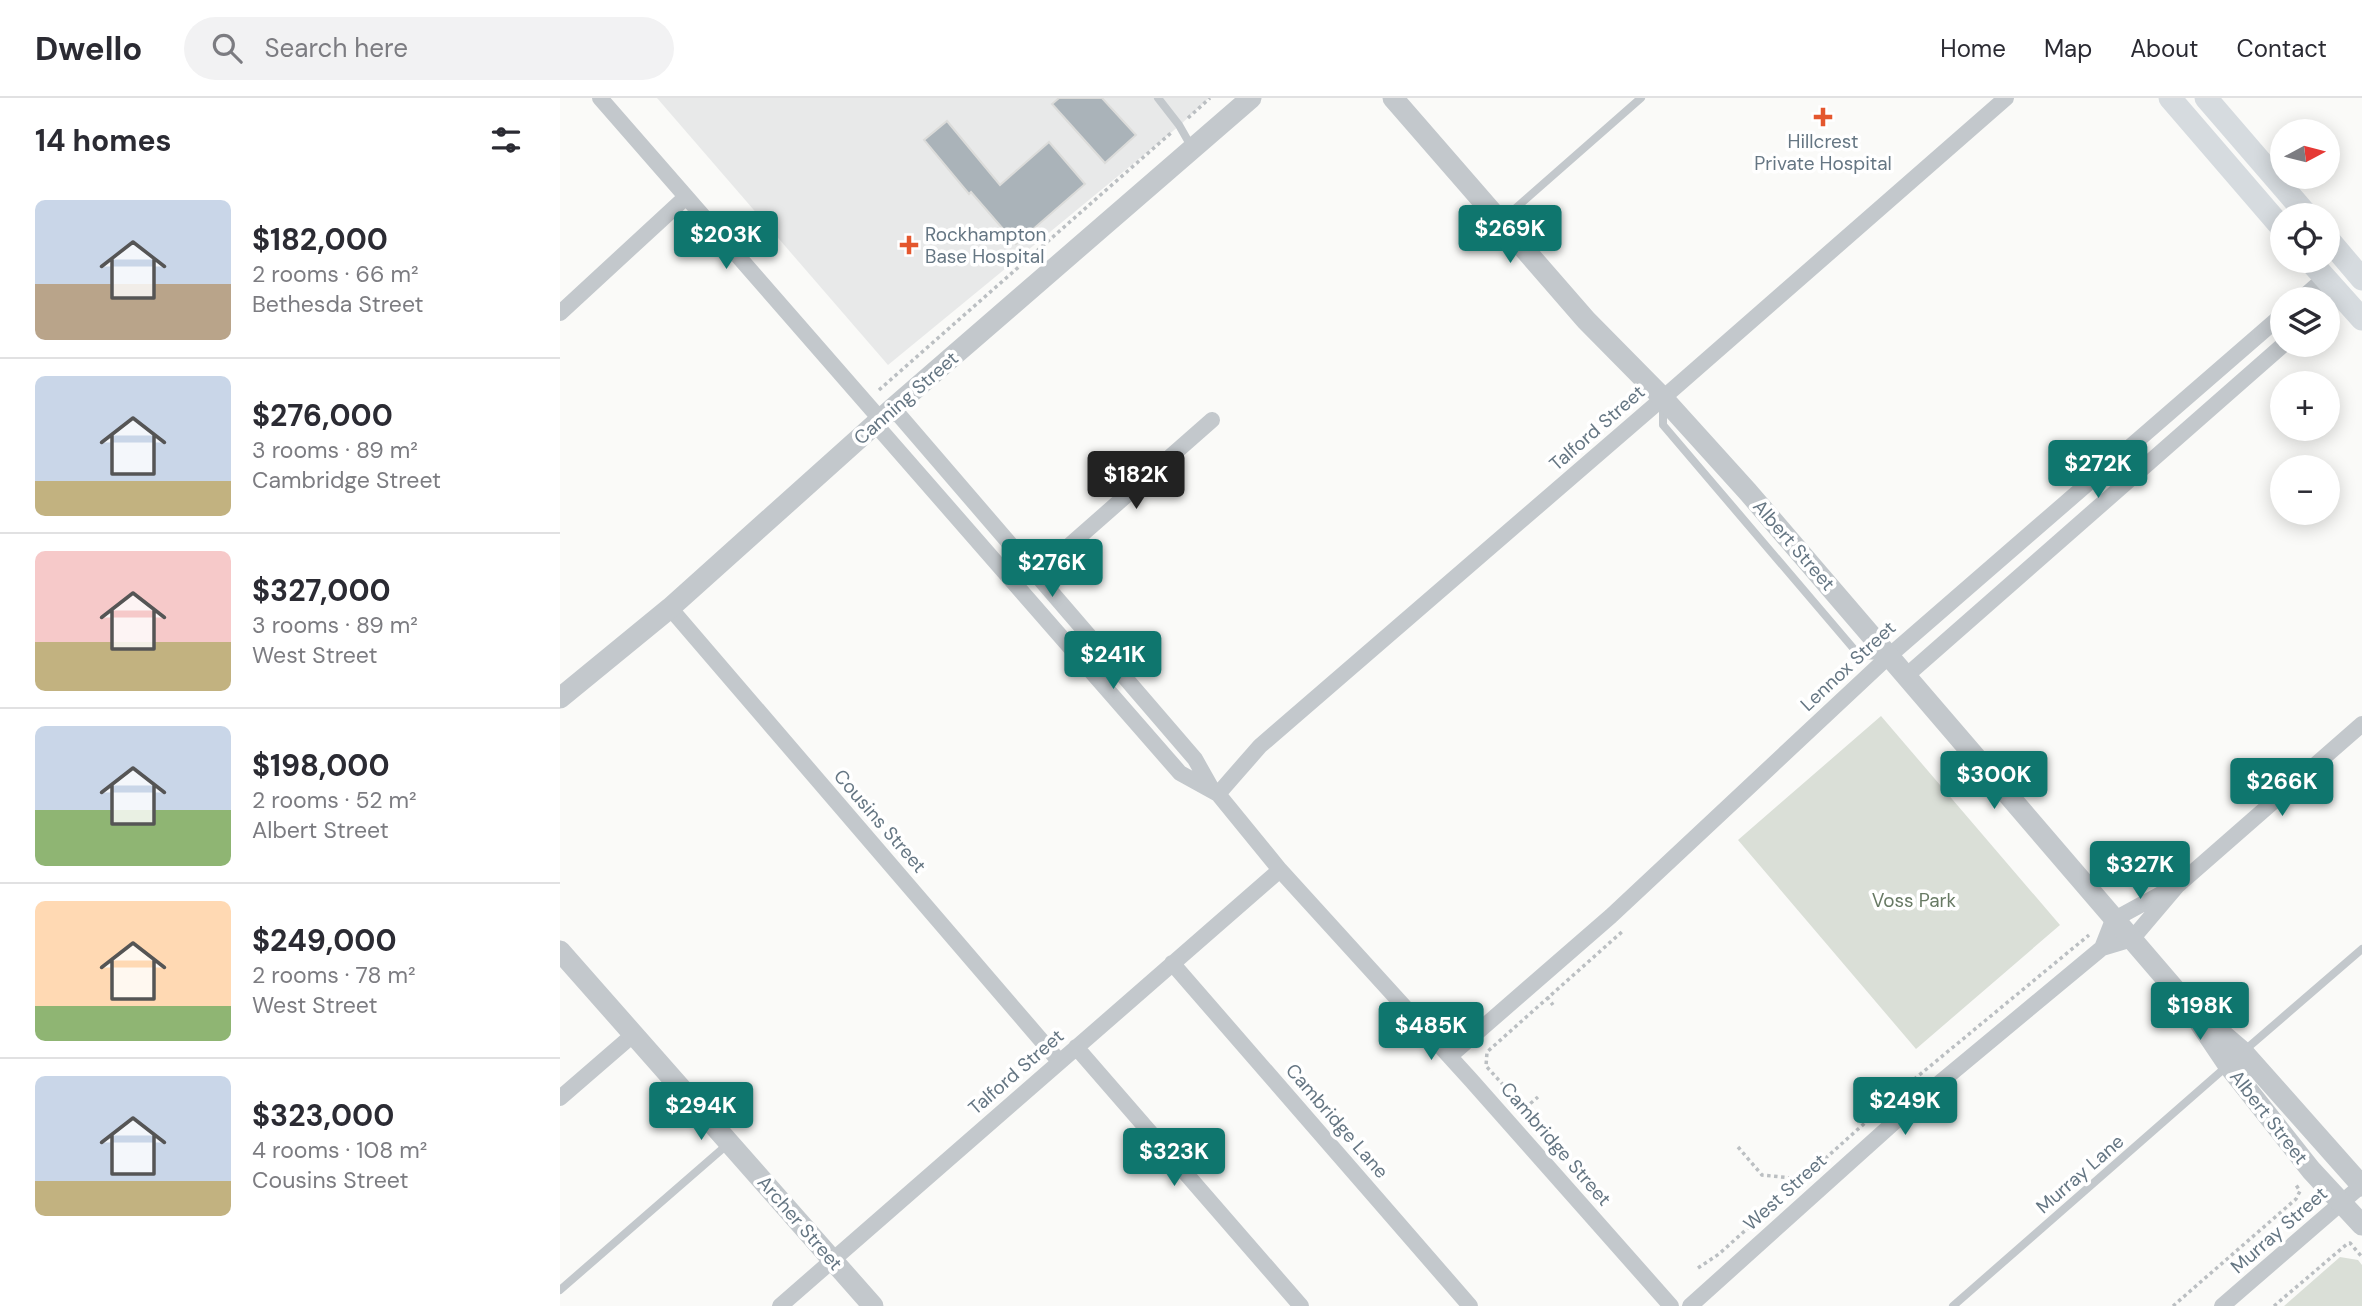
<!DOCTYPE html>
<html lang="en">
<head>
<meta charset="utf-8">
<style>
	:root { --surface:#fff; --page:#f2f2f3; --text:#2b2b33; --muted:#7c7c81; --line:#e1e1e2; --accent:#0f766e }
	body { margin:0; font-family:"DM Sans",sans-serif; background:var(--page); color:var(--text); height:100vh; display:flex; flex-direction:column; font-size:26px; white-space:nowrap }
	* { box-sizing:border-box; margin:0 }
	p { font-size:23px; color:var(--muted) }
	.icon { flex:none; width:38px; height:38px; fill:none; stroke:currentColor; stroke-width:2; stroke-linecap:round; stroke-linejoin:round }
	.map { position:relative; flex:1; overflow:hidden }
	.details { display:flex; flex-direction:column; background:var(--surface); width:560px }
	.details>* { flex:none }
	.needle { width:46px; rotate:83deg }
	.controls { position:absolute; left:1710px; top:21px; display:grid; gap:14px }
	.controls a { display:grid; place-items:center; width:70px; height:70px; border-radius:50%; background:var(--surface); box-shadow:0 4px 18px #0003; font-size:35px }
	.price { position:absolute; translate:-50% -60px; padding:0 16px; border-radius:7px; background:var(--accent); color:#fff; font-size:23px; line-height:46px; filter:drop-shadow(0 2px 4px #0008) }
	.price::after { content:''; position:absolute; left:50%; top:42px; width:21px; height:16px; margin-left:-10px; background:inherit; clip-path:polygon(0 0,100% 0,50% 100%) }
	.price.active { background:#222; color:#fff }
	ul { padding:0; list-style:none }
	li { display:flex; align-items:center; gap:21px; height:175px; padding:0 35px }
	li+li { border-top:2px solid var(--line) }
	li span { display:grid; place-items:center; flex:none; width:196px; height:140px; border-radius:10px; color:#555 }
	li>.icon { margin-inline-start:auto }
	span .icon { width:84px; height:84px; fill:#fffc; stroke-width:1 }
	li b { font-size:30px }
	h2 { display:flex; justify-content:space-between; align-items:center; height:84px; padding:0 35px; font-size:30px }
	header { display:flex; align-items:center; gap:42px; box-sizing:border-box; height:98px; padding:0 35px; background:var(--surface); border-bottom:2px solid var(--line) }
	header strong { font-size:33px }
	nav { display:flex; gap:38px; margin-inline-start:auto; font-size:24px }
	.search { width:490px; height:63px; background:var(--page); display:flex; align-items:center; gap:18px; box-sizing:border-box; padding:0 24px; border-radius:38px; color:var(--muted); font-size:26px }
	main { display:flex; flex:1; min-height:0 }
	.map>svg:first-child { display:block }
</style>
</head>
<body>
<header>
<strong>Dwello</strong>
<div class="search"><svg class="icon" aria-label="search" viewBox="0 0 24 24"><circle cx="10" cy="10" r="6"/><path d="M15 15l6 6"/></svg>Search here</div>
<nav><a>Home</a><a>Map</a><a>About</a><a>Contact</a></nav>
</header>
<main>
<section class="details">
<h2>14 homes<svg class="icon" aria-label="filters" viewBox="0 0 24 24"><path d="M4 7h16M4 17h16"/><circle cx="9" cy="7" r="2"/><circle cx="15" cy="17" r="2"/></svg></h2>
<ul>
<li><span style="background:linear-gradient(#c9d6e8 60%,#b9a48a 0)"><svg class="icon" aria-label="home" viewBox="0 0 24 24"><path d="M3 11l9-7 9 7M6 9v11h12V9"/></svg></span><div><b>$182,000</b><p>2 rooms · 66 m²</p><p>Bethesda Street</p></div></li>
<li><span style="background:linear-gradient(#c9d6e8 75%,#c2b280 0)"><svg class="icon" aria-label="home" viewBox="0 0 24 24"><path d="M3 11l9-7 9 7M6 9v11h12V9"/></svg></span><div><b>$276,000</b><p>3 rooms · 89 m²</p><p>Cambridge Street</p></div></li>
<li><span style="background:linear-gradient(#f6c9c9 65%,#c2b280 0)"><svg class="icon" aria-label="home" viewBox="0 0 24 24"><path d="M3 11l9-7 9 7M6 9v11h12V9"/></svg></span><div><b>$327,000</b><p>3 rooms · 89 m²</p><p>West Street</p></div></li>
<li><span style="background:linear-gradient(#c9d6e8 60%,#8fb573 0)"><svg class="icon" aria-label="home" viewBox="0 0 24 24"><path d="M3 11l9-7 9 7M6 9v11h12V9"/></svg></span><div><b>$198,000</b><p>2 rooms · 52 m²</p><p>Albert Street</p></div></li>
<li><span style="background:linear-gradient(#ffd9b3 75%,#8fb573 0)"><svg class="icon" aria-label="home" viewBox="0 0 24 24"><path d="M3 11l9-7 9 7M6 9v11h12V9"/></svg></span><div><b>$249,000</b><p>2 rooms · 78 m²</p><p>West Street</p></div></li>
<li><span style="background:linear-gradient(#c9d6e8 75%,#c2b280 0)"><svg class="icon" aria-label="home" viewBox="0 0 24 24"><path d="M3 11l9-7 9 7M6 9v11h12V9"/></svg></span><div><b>$323,000</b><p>4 rooms · 108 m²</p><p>Cousins Street</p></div></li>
</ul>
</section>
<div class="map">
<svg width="1802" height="1208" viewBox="0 0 1802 1208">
	<rect width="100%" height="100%" fill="#fafaf8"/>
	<path fill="#e8e9e9" d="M97 0H649L619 28 328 267Z"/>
	<path fill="#dadfd7" d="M1321 618 1500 827 1356 951 1178 742Z
		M1780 1159 1798 1162 1802 1167V1208H1724Z"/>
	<path fill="#aab3b9" stroke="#dcdcda" stroke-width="2" d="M499 0H542L576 37 545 65 492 6Z
		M387 23 440 87 489 44 525 86 456 146 411 94 409 96 364 42Z"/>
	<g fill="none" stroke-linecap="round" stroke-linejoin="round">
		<path stroke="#bbbfc2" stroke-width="3.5" stroke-dasharray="3.5 3.5" stroke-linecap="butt" d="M628 20 650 0
			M319 292 612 34
			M987 899 993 907
			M965 1010 978 999
			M1178 1049 1202 1077 1241 1081
			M1019 1070 926 968 927 954 1064 832
			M1138 1170 1159 1156 1346 988 1529 837
			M1613 1208 1736 1101 1740 1093 1736 1087
			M1714 1208 1787 1146 1790 1145 1802 1159"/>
		<path stroke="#c3c8cc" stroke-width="8" d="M598 0 619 27 631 48
			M941 123 1081 0
			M1103 305V327L1299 557 1323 558
			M1685 952 1802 851
			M0 1192 168 1046
			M1393 1208 1666 969"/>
		<path stroke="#c3c8cc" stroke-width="16" d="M40 0 321 322
			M1741 201 1765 180
			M0 215 126 99
			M333 310 635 661 653 693
			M316 327 620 675 658 696 720 772 911 982 1111 1208
			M477 476 652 322
			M110 510 499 963
			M1346 578 1723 247
			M658 696 700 648 1103 300 1446 0
			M1542 850 1553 822 1608 792
			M612 865 910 1208
			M516 949 741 1208
			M890 958 1051 818 1329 558 1722 217
			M0 1000 74 936
			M220 1208 720 772
			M1130 1208 1359 1002 1542 850 1572 841 1617 788 1802 626
			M1662 1208 1802 1087"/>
		<path stroke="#c3c8cc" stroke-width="21" d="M833 0 1026 222 1103 300 1188 394 1346 578 1625 903 1668 967 1751 1072 1802 1127
			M0 600 110 510 333 310 691 0
			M0 853 313 1208
			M1648 924 1683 954 1802 1088"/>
		<path stroke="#d6dbdf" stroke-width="23" d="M1610 0 1722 130
			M1646 0 1747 117
			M1768 141 1802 181
			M1750 163 1802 221"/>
	</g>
	<g fill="#e4572e" stroke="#fff" stroke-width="2.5">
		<path d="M1259.5 8.5h7v7h7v7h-7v7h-7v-7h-7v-7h7z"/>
		<path d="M345.5 136.5h7v7h7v7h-7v7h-7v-7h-7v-7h7z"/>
	</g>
	<g text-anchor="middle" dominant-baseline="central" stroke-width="7" stroke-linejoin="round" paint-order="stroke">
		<g font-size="19" fill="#657683" stroke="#fff">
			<text x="1263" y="43">Hillcrest<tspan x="1263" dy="22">Private Hospital</tspan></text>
			<text x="365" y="136" text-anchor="start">Rockhampton<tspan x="365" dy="22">Base Hospital</tspan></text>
		</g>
		<g font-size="19" fill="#657683" stroke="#fff">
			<text transform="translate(346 300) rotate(-41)">Canning Street</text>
			<text transform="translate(1037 330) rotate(-41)">Talford Street</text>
			<text transform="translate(1234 447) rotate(49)">Albert Street</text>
			<text transform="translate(1288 568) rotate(-43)">Lennox Street</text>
			<text transform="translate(320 723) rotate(49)">Cousins Street</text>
			<text transform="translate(456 974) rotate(-41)">Talford Street</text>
			<text transform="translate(1709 1019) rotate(52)">Albert Street</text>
			<text transform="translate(777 1023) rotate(49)">Cambridge Lane</text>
			<text transform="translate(996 1046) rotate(49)">Cambridge Street</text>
			<text transform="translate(1520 1076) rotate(-41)">Murray Lane</text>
			<text transform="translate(1225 1094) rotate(-42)">West Street</text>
			<text transform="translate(240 1125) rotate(49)">Archer Street</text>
			<text transform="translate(1719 1132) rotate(-41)">Murray Street</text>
		</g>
		<g font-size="19" fill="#687a64" stroke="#fff">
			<text x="1354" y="802">Voss Park</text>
		</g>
	</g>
</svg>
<div class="controls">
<a><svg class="needle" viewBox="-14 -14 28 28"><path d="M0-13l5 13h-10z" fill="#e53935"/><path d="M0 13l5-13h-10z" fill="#7c7c81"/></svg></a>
<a><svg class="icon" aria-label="locate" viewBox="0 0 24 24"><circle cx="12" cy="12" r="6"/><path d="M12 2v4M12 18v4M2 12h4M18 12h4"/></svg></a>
<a><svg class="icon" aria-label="layers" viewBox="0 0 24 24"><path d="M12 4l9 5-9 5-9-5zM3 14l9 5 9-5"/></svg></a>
<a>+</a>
<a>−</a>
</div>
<b class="price" style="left:950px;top:167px">$269K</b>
<b class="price" style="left:166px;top:173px">$203K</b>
<b class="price" style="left:1538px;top:402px">$272K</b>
<b class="price active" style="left:576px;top:413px">$182K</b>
<b class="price" style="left:492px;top:501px">$276K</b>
<b class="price" style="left:553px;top:593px">$241K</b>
<b class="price" style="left:1434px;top:713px">$300K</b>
<b class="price" style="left:1722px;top:720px">$266K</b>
<b class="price" style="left:1580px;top:803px">$327K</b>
<b class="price" style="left:1640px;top:944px">$198K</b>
<b class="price" style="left:871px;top:964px">$485K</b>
<b class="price" style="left:1345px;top:1039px">$249K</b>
<b class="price" style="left:141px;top:1044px">$294K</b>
<b class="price" style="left:614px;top:1090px">$323K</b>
</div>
</main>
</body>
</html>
